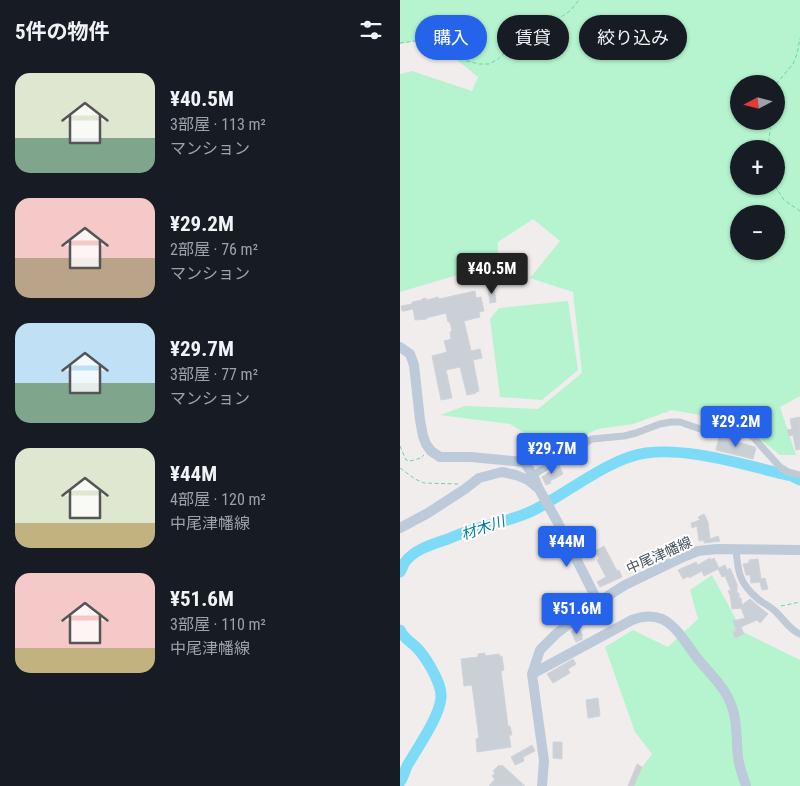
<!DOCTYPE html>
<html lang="ja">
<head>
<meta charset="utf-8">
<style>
	:root { --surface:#171b24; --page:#242831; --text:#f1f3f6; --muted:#9ea1a6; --accent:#2563eb }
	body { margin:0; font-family:"Roboto Condensed","Noto Sans JP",sans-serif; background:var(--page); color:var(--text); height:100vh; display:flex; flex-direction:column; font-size:19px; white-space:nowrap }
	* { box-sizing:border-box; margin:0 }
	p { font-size:16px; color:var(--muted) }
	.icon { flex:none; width:28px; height:28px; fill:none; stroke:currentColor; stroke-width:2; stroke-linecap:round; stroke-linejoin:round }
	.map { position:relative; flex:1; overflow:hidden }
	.side { display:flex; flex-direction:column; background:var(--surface); width:400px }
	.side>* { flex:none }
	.top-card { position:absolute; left:15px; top:15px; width:310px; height:45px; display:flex; gap:10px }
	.needle { width:32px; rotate:263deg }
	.buttons { position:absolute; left:330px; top:75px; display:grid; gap:10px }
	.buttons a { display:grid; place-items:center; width:55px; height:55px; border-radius:50%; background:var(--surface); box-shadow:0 1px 4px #0004; font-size:25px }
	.price { position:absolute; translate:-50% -42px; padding:0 11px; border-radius:5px; background:var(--accent); color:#fff; font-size:16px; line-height:32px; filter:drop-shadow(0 1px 2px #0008) }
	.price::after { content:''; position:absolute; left:50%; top:30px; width:15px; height:11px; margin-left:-8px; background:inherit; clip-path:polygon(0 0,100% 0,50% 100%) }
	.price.active { background:#222; color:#fff }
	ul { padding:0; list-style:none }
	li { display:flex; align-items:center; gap:15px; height:125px; padding:0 15px }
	li span { display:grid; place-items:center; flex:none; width:140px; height:100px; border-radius:15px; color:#555 }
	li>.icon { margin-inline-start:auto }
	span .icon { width:60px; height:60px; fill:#fffc; stroke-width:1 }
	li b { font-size:21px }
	h2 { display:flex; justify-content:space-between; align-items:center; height:60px; padding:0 15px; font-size:21px }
	.tag { padding:0 18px; border-radius:22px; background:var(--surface); box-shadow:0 1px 4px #0004; font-size:18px; line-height:45px }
	.tag.active { background:var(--accent); color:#fff }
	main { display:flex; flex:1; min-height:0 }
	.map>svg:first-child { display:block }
</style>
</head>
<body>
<main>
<section class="side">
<h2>5件の物件<svg class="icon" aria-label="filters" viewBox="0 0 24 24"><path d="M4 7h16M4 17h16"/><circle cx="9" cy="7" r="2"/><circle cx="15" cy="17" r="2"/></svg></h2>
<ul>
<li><span style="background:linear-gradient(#dfe7d0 65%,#7fa58c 0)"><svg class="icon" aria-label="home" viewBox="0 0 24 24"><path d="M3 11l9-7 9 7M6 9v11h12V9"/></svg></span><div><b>¥40.5M</b><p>3部屋 · 113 m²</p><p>マンション</p></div></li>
<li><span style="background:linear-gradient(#f6c9c9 60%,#b9a48a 0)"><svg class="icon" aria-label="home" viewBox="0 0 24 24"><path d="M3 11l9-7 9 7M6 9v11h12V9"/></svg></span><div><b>¥29.2M</b><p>2部屋 · 76 m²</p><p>マンション</p></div></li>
<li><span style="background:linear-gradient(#bfe0f5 60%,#7fa58c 0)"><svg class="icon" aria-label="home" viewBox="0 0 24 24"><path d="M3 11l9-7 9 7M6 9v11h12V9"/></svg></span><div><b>¥29.7M</b><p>3部屋 · 77 m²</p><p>マンション</p></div></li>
<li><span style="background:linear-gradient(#dfe7d0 75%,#c2b280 0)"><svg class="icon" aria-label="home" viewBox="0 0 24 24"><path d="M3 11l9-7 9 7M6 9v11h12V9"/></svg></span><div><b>¥44M</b><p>4部屋 · 120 m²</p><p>中尾津幡線</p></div></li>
<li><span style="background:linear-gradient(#f6c9c9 75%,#c2b280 0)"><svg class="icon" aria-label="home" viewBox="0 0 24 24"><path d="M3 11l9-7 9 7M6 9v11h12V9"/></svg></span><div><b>¥51.6M</b><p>3部屋 · 110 m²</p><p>中尾津幡線</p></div></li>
</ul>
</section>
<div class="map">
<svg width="400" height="786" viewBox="0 0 400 786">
	<rect width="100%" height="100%" fill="#f1eded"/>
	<path fill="#b5f4cf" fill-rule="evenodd" d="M0 0H400V396L380 407 396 455H380L339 422 272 410 233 424 198 429 153 450 110 424 40 415 65 406 138 409 182 373 173 292 130 278 160 241 133 219 98 242V263L0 292V74L12 71 72 91 78 77 36 43 26 39 0 44ZM339 84H376V121H339ZM339 149H376V186H339ZM339 214H376V251H339Z
		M168 301 178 370 142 400 100 397 90 319 99 308Z
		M312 575 343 632 400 660V786H228L252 754 235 732 205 647 233 630 268 647 298 619 290 590Z"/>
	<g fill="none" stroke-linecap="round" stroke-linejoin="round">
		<path stroke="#7ddbf7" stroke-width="11" d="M0 572C2 569 3 565 5 562 15 549 33 544 48 539 55 536 62 533 69 531 91 524 114 520 134 510 168 493 209 458 246 453 291 447 347 466 392 476L400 480
			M0 630C3 638 10 641 16 647 21 652 26 659 30 666 35 675 42 687 41 698 39 717 20 744 10 761 5 767 5 775 0 782"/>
	</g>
	<path fill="#cbcfd6" stroke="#d0d3da" d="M94 287 96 302 90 303 88 288Z
		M75 291 76 298 81 297 84 311 79 312 80 317 64 321 71 351 80 349 82 358 73 360 79 391 76 392V393L67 395 60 367 46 370 52 398 41 400 32 356 47 352 44 341 51 339 50 332 52 331 50 322H48L46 313 26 318 27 319 15 320 13 309 4 311H2L1 306 12 304V302L22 300V299L26 298 27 300 38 297 39 299Z
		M400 417V449L396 450 393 435 389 436 387 430 392 429 390 419Z
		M325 436 336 439 335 441 355 447 356 448 353 459 316 450 319 437 325 439Z
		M159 465 163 474 150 481 151 483 146 485 142 477Z
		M304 514 308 522 310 539 318 536 320 541 304 543V541L305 540 299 541 297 526 292 528 291 523 300 520 298 517Z
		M204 546 217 571 219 570 222 577 200 587 197 582 206 577 197 560 199 558 195 551Z
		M310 558 311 560 314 558 319 568 325 565 327 570 330 568 337 584V593H339V598H341L342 605 350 599 368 614 360 623 357 620 341 627 344 634 335 638 333 632 336 631 335 629H336L333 621 345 618 341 608 332 609 330 595 328 591 331 590 325 576 322 577 318 569 304 576 302 571 289 578V576L283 579 278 570 296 562 298 565Z
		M358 559 361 579 365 578 368 589 362 590 360 582 351 583 350 575H346L343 564 349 563V560Z
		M178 627 183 636 181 637 183 639 176 642 171 631Z
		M85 653V656L99 654 100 657 102 656 104 670 101 671 108 726H110L112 735H109L111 747 77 752 76 739 79 738 72 685 64 686 61 659 78 657V654Z
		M173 659 176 664 168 669 170 673 153 683 147 674Z
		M198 698 200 716 188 718 186 700Z
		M153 742H162V759L153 758Z
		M132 745 135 751 123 757 124 761 115 765 111 757Z
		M237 764 242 767 234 786H228Z
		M99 765 101 766 102 765 125 786H89L95 779 92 776 95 773 93 771Z"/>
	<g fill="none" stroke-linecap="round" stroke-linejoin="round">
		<path stroke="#69d6a3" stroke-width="1" stroke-dasharray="4 2.5" stroke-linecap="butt" d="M0 43 23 40 29 41 42 49 67 61 79 64H89L97 60 122 37 141 26 161 17 170 11 179 0
			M376 84 393 64 397 54 400 38
			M368 149 371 121
			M375 186 384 200 400 211
			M0 446 6 460 10 461 21 458 24 455
			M0 468 15 479 24 483 58 484
			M381 606 400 602"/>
		<path stroke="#bfcad5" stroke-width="7" d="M133 475 192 439 224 436 236 433 260 424 271 422H280L303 430 337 428 345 431 353 437 380 467 388 472 400 475
			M336 550C338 572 339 583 358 599 364 604 372 607 377 613 385 621 390 630 400 634"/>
		<path stroke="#bdcad9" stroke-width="10" d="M0 347 10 354 14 365 20 420 23 436 26 444 31 451 40 457H71L124 462 133 475 138 487
			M0 528 28 513 65 489 79 478 102 472 116 475 128 480 139 489 158 523 198 602
			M132 674 232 620C242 616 252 615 262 619 277 626 287 645 297 658 310 674 326 688 332 707 338 723 336 741 338 757 339 767 343 776 346 786
			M142 786 144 761 132 674 140 650 157 633 198 602 225 585 283 557 298 551 317 549 400 550"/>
	</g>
	<g text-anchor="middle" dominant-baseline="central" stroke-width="4" stroke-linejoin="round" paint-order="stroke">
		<g font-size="14" fill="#43505d" stroke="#fff">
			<text transform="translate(259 555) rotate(-24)">中尾津幡線</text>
		</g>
		<g font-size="15" font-style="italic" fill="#027ea3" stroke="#fff">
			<text transform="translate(83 528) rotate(-19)">材木川</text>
		</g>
	</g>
</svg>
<div class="buttons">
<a><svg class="needle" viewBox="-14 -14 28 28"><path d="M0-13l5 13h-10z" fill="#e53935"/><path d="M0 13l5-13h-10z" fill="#9ea1a6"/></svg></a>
<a>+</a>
<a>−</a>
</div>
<b class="price active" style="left:92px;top:295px">¥40.5M</b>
<b class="price" style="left:336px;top:448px">¥29.2M</b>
<b class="price" style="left:152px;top:475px">¥29.7M</b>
<b class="price" style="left:167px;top:568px">¥44M</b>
<b class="price" style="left:177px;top:635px">¥51.6M</b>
<div class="top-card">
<a class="tag active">購入</a>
<a class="tag">賃貸</a>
<a class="tag">絞り込み</a>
</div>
</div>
</main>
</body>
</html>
